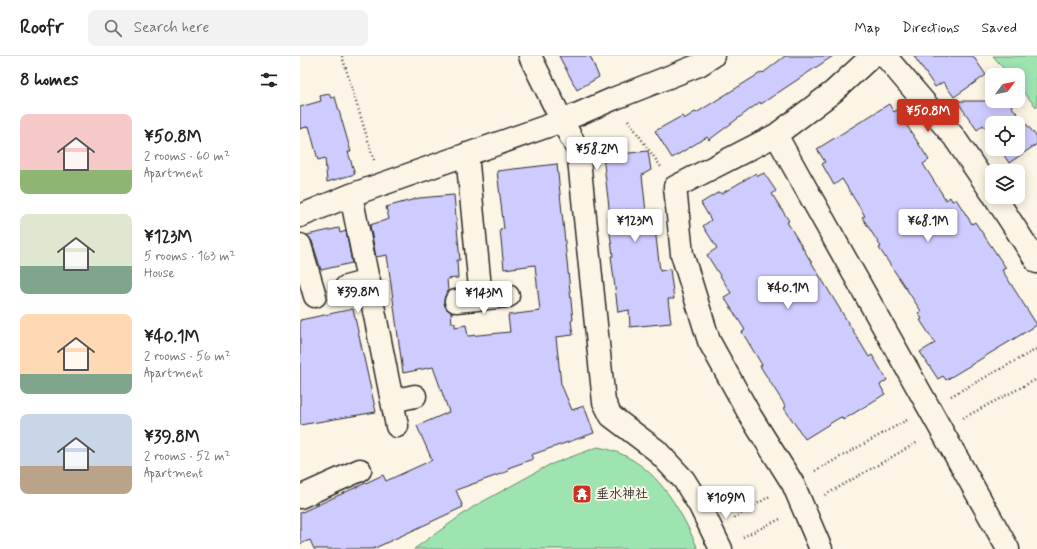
<!DOCTYPE html>
<html lang="en">
<head>
<meta charset="utf-8">
<style>
	:root { --surface:#fff; --page:#f2f2f2; --text:#222; --muted:#767676; --line:#e0e0e0; --accent:#c8321e }
	body { margin:0; font-family:Mynerve,"Klee One",sans-serif; background:var(--page); color:var(--text); height:100vh; display:flex; flex-direction:column; font-size:15px; white-space:nowrap }
	* { box-sizing:border-box; margin:0 }
	p { font-size:13px; color:var(--muted) }
	.icon { flex:none; width:22px; height:22px; fill:none; stroke:currentColor; stroke-width:2; stroke-linecap:round; stroke-linejoin:round }
	.map { position:relative; flex:1; overflow:hidden }
	.sheet { display:flex; flex-direction:column; background:var(--surface); width:300px }
	.sheet>* { flex:none }
	.needle { width:26px; rotate:58deg }
	.controls { position:absolute; left:685px; top:12px; display:grid; gap:8px }
	.controls a { display:grid; place-items:center; width:40px; height:40px; border-radius:8px; background:var(--surface); box-shadow:0 2px 10px #0003; font-size:20px }
	.price { position:absolute; translate:-50% -34px; padding:0 9px; border-radius:4px; background:#fff; color:#222; font-size:13px; line-height:26px; filter:drop-shadow(0 1px 2px #0008) }
	.price::after { content:''; position:absolute; left:50%; top:24px; width:12px; height:9px; margin-left:-6px; background:inherit; clip-path:polygon(0 0,100% 0,50% 100%) }
	.price.active { background:var(--accent); color:#fff }
	ul { padding:0; list-style:none }
	li { display:flex; align-items:center; gap:12px; height:100px; padding:0 20px }
	li span { display:grid; place-items:center; flex:none; width:112px; height:80px; border-radius:8px; color:#555 }
	li>.icon { margin-inline-start:auto }
	span .icon { width:48px; height:48px; fill:#fffc; stroke-width:1 }
	li b { font-size:17px }
	h2 { display:flex; justify-content:space-between; align-items:center; height:48px; padding:0 20px; font-size:17px }
	header { display:flex; align-items:center; gap:24px; box-sizing:border-box; height:56px; padding:0 20px; background:var(--surface); border-bottom:1px solid var(--line) }
	header strong { font-size:19px }
	nav { display:flex; gap:22px; margin-inline-start:auto; font-size:14px }
	.search { width:280px; height:36px; background:var(--page); display:flex; align-items:center; gap:10px; box-sizing:border-box; padding:0 14px; border-radius:8px; color:var(--muted); font-size:15px }
	main { display:flex; flex:1; min-height:0 }
	.map>svg:first-child { display:block }
</style>
</head>
<body>
<header>
<strong>Roofr</strong>
<div class="search"><svg class="icon" aria-label="search" viewBox="0 0 24 24"><circle cx="10" cy="10" r="6"/><path d="M15 15l6 6"/></svg>Search here</div>
<nav><a>Map</a><a>Directions</a><a>Saved</a></nav>
</header>
<main>
<section class="sheet">
<h2>8 homes<svg class="icon" aria-label="filters" viewBox="0 0 24 24"><path d="M4 7h16M4 17h16"/><circle cx="9" cy="7" r="2"/><circle cx="15" cy="17" r="2"/></svg></h2>
<ul>
<li><span style="background:linear-gradient(#f6c9c9 70%,#8fb573 0)"><svg class="icon" aria-label="home" viewBox="0 0 24 24"><path d="M3 11l9-7 9 7M6 9v11h12V9"/></svg></span><div><b>¥50.8M</b><p>2 rooms · 60 m²</p><p>Apartment</p></div></li>
<li><span style="background:linear-gradient(#dfe7d0 65%,#7fa58c 0)"><svg class="icon" aria-label="home" viewBox="0 0 24 24"><path d="M3 11l9-7 9 7M6 9v11h12V9"/></svg></span><div><b>¥123M</b><p>5 rooms · 163 m²</p><p>House</p></div></li>
<li><span style="background:linear-gradient(#ffd9b3 75%,#7fa58c 0)"><svg class="icon" aria-label="home" viewBox="0 0 24 24"><path d="M3 11l9-7 9 7M6 9v11h12V9"/></svg></span><div><b>¥40.1M</b><p>2 rooms · 56 m²</p><p>Apartment</p></div></li>
<li><span style="background:linear-gradient(#c9d6e8 65%,#b9a48a 0)"><svg class="icon" aria-label="home" viewBox="0 0 24 24"><path d="M3 11l9-7 9 7M6 9v11h12V9"/></svg></span><div><b>¥39.8M</b><p>2 rooms · 52 m²</p><p>Apartment</p></div></li>
</ul>
</section>
<div class="map">
<svg width="737" height="493" viewBox="0 0 737 493">
	<rect width="100%" height="100%" fill="#fcf5e5"/>
	<filter id="ink" filterUnits="userSpaceOnUse"><feTurbulence type="fractalNoise" baseFrequency=".025" numOctaves="2"/><feDisplacementMap in="SourceGraphic" scale="8" xChannelSelector="R" yChannelSelector="G"/><feConvolveMatrix kernelMatrix="1 2 1 2 8 2 1 2 1" color-interpolation-filters="sRGB"/></filter>
	<g filter="url(#ink)">
		<path fill="#9de4b1" stroke="#64886e" d="M693 0H737V52L718 30V19H709Z
			M298 391C351 400 378 447 398 493H114L173 451 249 409Z"/>
		<path fill="#cecbfe" stroke="#2b2b2b" d="M259 0H290L299 21 277 34Z
			M485 0H533L461 48 460 46 409 84 407 81 372 102 355 75 382 60 384 63 395 56 396 57 462 16 463 17Z
			M614 0H673L686 19 654 41 643 26 635 31Z
			M29 38 31 42 35 41 51 96H48L55 118 27 126 25 102 18 104 9 70 0 73V51L21 45 20 40Z
			M657 45H718L711 50 737 81V88L709 107 700 93H718V67H692V82L683 69 677 74Z
			M589 48 594 56 597 54 629 104 623 108 646 144 650 141 652 145 656 143 672 168 675 166 706 212 702 214 737 269 646 324 643 320 638 323 620 296 635 287 620 264 622 263 618 257 621 255 579 192 581 191 562 161 565 160 542 123 534 129 522 108 525 106 517 93Z
			M348 95 351 114 342 119 346 156 353 155 360 215 370 213 374 243H368L371 267 330 271 329 254 318 256 311 200H313L308 161 310 160 303 100Z
			M257 108 273 264 271 265 273 279 256 281 261 328 272 354 284 350 294 377 231 399 233 403 208 412 209 415 156 434 163 451 73 493H14L10 484 0 488V457L83 419 86 425 132 404 117 370 149 356 133 311 103 317 87 199 76 201 70 169 89 163 86 151 119 142 154 139 160 204H157L158 222 147 223 148 235 145 240 144 246 146 252 151 256 152 267H155V271L166 269 168 280 210 276 208 259 240 255 235 209 204 213 200 174 204 173 197 115Z
			M456 117 458 120 464 117 476 135 472 138 489 165 487 166 569 301 572 299 587 324 580 329 585 338 543 364 542 361 539 362 505 383 484 352 486 351 460 310 462 309 442 276 445 274 424 241 431 237 407 199 417 192 403 170 411 164 401 147 419 136 421 138Z
			M39 172 40 177 46 175 52 207 21 214 12 185 7 179Z
			M53 253 76 356 0 369V264Z"/>
		<g fill="none" stroke-linecap="round" stroke-linejoin="round">
			<g stroke="#2b2b2b" stroke-width="25">
				<path id="minor" d="M230 0 262 65 313 43 399 9 413 0
					M585 0 654 81 692 137
					M476 79 708 493
					M167 98 181 242
					M51 139 97 370
					M695 141 737 206
					M0 160 51 139 262 65 278 94 304 346 311 360 356 394 384 424 400 450 421 493
					M0 189 15 240
					M46 231 69 225
					M156 245 208 240
					M92 345 115 340
					M0 441 60 414
					M521 493 493 428 451 361 409 285 382 198 375 131 476 79 533 36 572 0"/>
			</g>
			<path stroke="#2b2b2b" stroke-width="2.5" stroke-dasharray="1 3" stroke-linecap="butt" d="M42 0 74 104
				M328 64 361 111
				M651 340 737 293
				M663 362 737 323
				M515 415 607 364
				M525 439 618 386
				M434 462 470 440
				M443 481 480 463"/>
			<use href="#minor" stroke="#fcf5e5" stroke-width="22"/>
		</g>
	</g>
	<defs>
		<g id="temple-square" transform="scale(1)"><rect x="-9" y="-9" width="18" height="18" rx="4" fill="#c8321e" stroke="#fcf5e5"/><path d="M0-6L5-2H3V0L6.5 2.5H4V6H1.5V3h-3V6H-4V2.5H-6.5L-3 0V-2H-5Z" fill="#fff"/></g>
	</defs>
	<g fill-rule="evenodd">
		<use href="#temple-square" x="282" y="438"/>
	</g>
	<g text-anchor="middle" dominant-baseline="central" stroke-width="4" stroke-linejoin="round" paint-order="stroke">
		<g font-size="13" font-weight="bold" fill="#2b2b2b" stroke="#fcf5e5" text-anchor="start">
			<text x="296" y="438">垂水神社</text>
		</g>
	</g>
</svg>
<div class="controls">
<a><svg class="needle" viewBox="-14 -14 28 28"><path d="M0-13l5 13h-10z" fill="#e53935"/><path d="M0 13l5-13h-10z" fill="#767676"/></svg></a>
<a><svg class="icon" aria-label="locate" viewBox="0 0 24 24"><circle cx="12" cy="12" r="6"/><path d="M12 2v4M12 18v4M2 12h4M18 12h4"/></svg></a>
<a><svg class="icon" aria-label="layers" viewBox="0 0 24 24"><path d="M12 4l9 5-9 5-9-5zM3 14l9 5 9-5"/></svg></a>
</div>
<b class="price active" style="left:628px;top:77px">¥50.8M</b>
<b class="price" style="left:297px;top:115px">¥58.2M</b>
<b class="price" style="left:335px;top:187px">¥123M</b>
<b class="price" style="left:628px;top:187px">¥68.1M</b>
<b class="price" style="left:488px;top:254px">¥40.1M</b>
<b class="price" style="left:58px;top:258px">¥39.8M</b>
<b class="price" style="left:184px;top:259px">¥143M</b>
<b class="price" style="left:426px;top:464px">¥109M</b>
</div>
</main>
</body>
</html>
